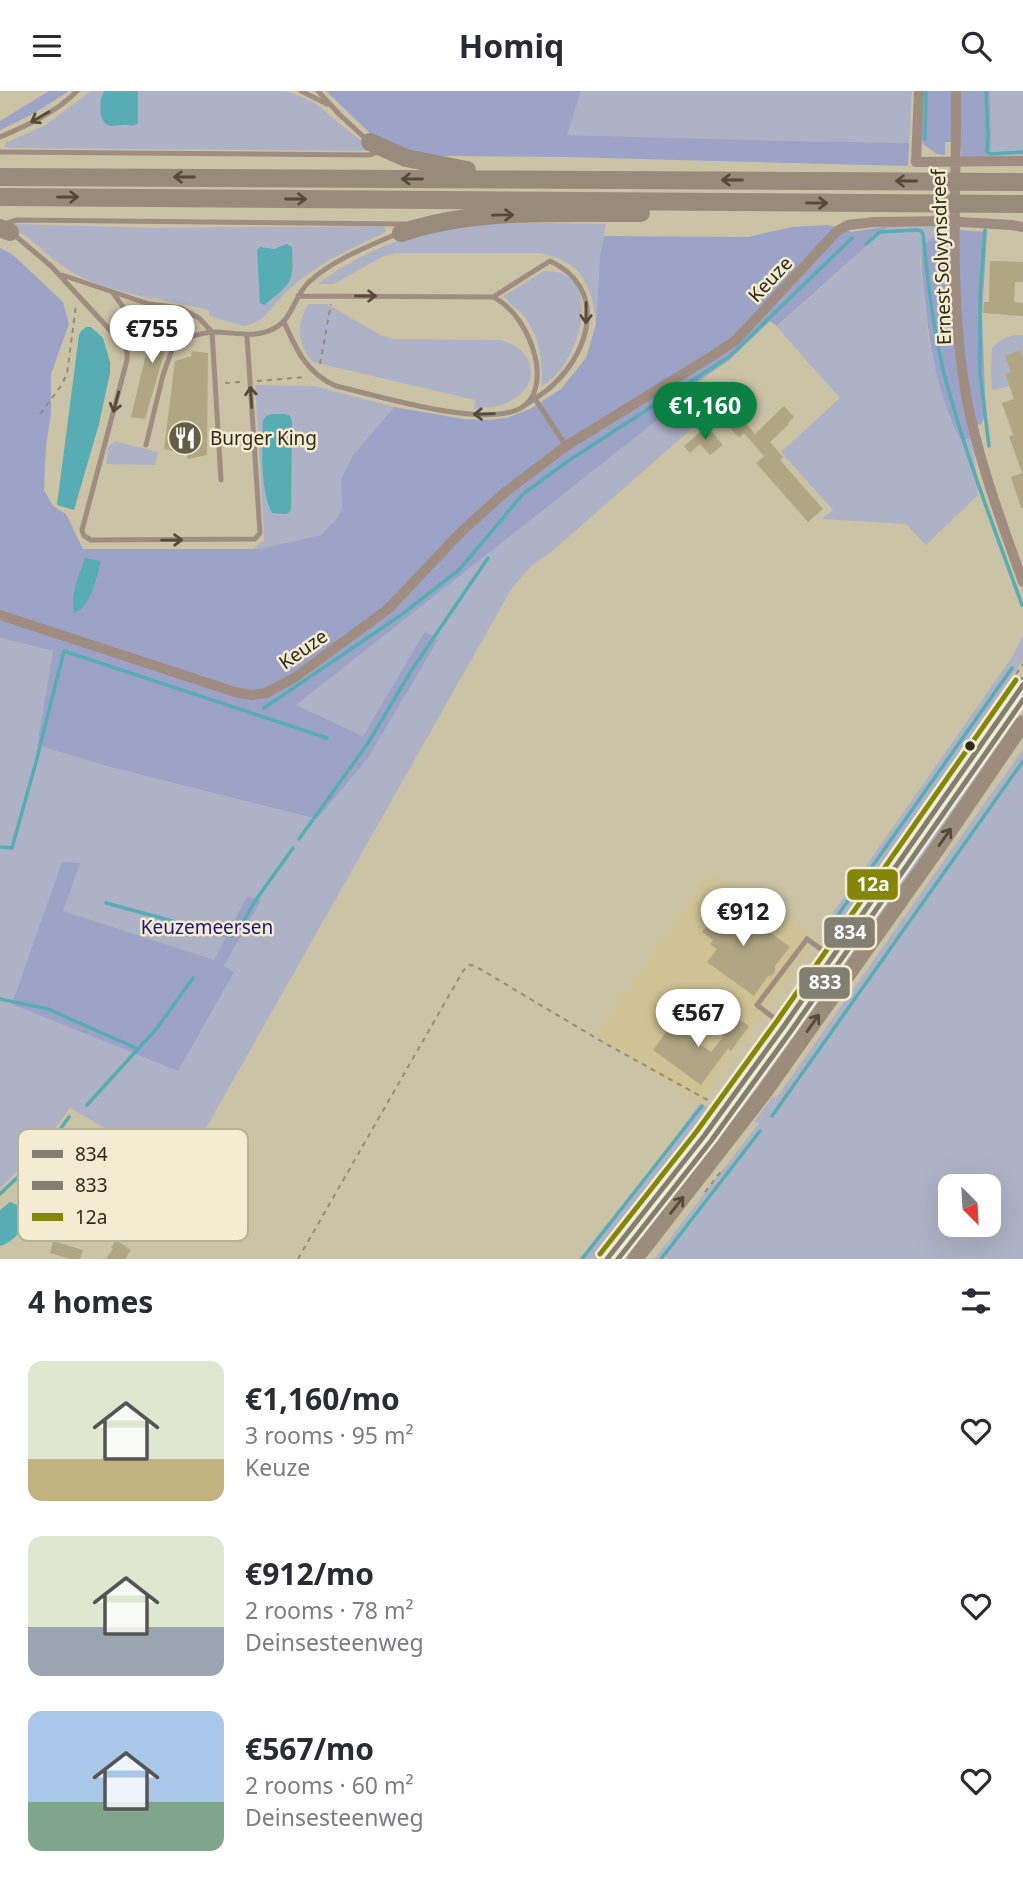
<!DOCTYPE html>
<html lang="en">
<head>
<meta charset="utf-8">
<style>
	:root { --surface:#fff; --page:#f2f2f3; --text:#2b2b33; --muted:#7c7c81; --accent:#0b8043 }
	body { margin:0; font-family:"Noto Sans",sans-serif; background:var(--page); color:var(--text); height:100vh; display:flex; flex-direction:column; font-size:26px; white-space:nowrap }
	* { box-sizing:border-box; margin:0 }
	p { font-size:23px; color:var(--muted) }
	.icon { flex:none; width:38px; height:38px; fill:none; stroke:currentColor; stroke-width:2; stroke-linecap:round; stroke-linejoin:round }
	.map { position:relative; height:1168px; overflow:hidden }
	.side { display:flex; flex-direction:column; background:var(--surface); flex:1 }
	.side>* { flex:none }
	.needle { width:46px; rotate:156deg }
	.fabs { position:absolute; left:938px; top:1083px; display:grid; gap:14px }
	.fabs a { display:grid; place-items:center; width:63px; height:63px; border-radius:14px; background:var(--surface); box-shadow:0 7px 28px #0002; font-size:35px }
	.price { position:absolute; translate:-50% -60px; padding:0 16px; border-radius:24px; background:#fff; color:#222; font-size:23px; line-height:46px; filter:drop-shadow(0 2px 4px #0008) }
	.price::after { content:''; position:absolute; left:50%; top:42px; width:21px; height:16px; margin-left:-10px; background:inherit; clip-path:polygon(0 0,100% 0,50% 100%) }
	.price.on { background:var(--accent); color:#fff }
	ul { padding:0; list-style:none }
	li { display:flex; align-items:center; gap:21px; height:175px; padding:0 28px }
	li span { display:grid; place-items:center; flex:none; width:196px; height:140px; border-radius:14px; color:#555 }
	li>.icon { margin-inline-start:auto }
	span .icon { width:84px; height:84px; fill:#fffc; stroke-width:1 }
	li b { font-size:30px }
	h2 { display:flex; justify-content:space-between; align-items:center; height:84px; padding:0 28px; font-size:30px }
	header { display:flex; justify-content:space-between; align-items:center; height:91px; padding:0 28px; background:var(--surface); font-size:32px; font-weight:700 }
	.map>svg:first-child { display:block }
</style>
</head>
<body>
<header><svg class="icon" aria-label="menu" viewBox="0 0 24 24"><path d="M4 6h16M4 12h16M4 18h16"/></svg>Homiq<svg class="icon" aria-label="search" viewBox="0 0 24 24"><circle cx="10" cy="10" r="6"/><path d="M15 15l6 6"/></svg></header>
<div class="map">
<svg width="1023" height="1168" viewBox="0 0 1023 1168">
	<rect width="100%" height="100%" fill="#cbc3a6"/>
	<path fill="#cfc294" d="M709 783 817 845 700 1012 594 944Z"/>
	<path fill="#aeb2c6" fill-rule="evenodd" d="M91 0H286L314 11 341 34 371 57 372 60 9 57 4 55 5 52 44 35Z
		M581 0H912L909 52 791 50 566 44Z
		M990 0H1023V65L991 66Z
		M486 131 606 133 600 163 596 233C592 193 581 169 538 162H395L382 166 334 193H318C345 172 383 153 416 144 439 138 463 136 486 131Z
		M14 133 154 137 383 135 387 140 329 169 305 185 285 202 264 226 254 232 244 235 212 226 209 224V220L205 218 154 207 150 208C121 199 89 194 64 176 44 163 35 148 12 137Z
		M889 135H946L945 143 933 146 922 156 920 171 929 252 950 328 973 348 978 404 926 454 906 433 822 428 833 419 781 361 840 307 777 236Z
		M544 180C608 176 580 277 541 295 544 271 539 245 524 225 518 218 509 213 504 205Z
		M309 213H327L382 245 392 248 500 249C534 257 543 291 512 309 501 316 487 316 474 318L475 309 313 271C298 255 295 230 309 213Z
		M1014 244H1023V267L1020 259 1011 281 1005 283 1009 295 994 299 992 298 991 286 992 257 1001 249Z
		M255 294 314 295 394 316 353 364 341 388 342 417 338 426 321 444 259 458H253L264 449V443Z
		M679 312 697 333 550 462 531 475 512 497 185 1074 103 1036 70 1017 39 1059 0 1097V547L53 560 37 654 106 675 317 728 425 541 363 645 295 614Z
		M114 351H118L158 361 155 374 106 373 108 356Z
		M1023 545V569L923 715 830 846 821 839 1010 569Z
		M1023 607V612L982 680 750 1011 629 1168H617Z
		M1023 658V1168H668L664 1164 661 1168H654L759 1032 754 1031 773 1005 777 1006ZM950 1096H989V1134H950Z
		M700 1012 711 1019 673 1071 596 1168H579L663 1063Z"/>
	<path fill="#9da3c7" d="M49 0H69L33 23 0 39V30Z
		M326 0H581L567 44 791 50 909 52 908 75 564 66 441 65 401 61 375 47Z
		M924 0H990L991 66H962L960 51H945V64L937 63 923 53 921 46Z
		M828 134 851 141 889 135 777 235 770 230 728 270 696 292 679 312 296 614 363 645 425 540 438 549 368 667 317 728 106 675 37 654 53 560 0 547V157L12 163 63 211 69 233 51 283V323L46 355 44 399 53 415 66 423 83 458H259L321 444 338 426 342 417 341 388 353 364 394 316 463 328 486 329 507 327 530 318 561 298 586 267 596 233 600 163 604 145 748 146 792 136Z
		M960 139 987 141 982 225 986 325 981 333 970 336 973 348H960C939 306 929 256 925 210 923 192 920 174 922 156L933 146 945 143 946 171H960Z
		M62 771 80 772 63 820 214 869 247 805 261 809 224 875 234 881 178 980 12 913Z"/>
	<path fill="#58acb3" d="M104 0H138V32C132 37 130 33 123 34 121 34 112 35 111 35 97 33 99 9 104 0Z
		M287 153 292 156C292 168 295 185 286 195 280 202 272 207 265 214L260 212 257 159 260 156 274 158Z
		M86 236H91L103 247 110 271V282L99 333 74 419 57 414 79 244 81 240Z
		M272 323H285L290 325 292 331 291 419 287 423 272 422C260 401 262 354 263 330L266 325Z
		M85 467 101 470C96 488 92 515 74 522 70 504 79 484 85 467Z
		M10 1111 17 1114 27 1124C21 1139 16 1150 0 1155V1119Z"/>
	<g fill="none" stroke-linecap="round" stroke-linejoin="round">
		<path stroke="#58acb3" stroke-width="3.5" d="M986 0 988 43 987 61 991 63 1023 61
			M925 48 926 0
			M985 139 980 204V282L989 355
			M866 153 880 141 917 139 921 140 923 143C928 191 933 239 945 286 965 363 995 439 1022 514
			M264 617 401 524 460 478 523 403 568 370 730 265 852 147
			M299 748 368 652 411 580 488 467
			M0 756 12 757 36 671 64 560 327 647
			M106 812 220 843 232 845 239 839 253 813 293 757
			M826 841 1012 577
			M0 908 48 918 138 958 157 937 193 887
			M87 1014 138 958
			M772 1025 1023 670
			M0 1103 41 1064 69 1026
			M582 1168 702 1015
			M661 1168 760 1040"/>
	</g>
	<path fill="#b0a683" d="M990 170 1023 171V191H1015L1014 211 1023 212V225L983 222 984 211H989Z
		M156 221 175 227 170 242 166 243 164 246 165 250 167 252 145 328 131 326 146 263 152 260V256L148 253 149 248 154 247 156 244 152 237Z
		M1020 259 1023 267V417H1021L1011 386 1022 382 1009 345 1013 344 1002 312 1014 308 1005 283 1011 281 1005 265Z
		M192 260 208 262 207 364 187 368V364L164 358 175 270 191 265Z
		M720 304 755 343 784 315 794 326 788 332 789 333 770 351 783 366 780 369 823 418 808 431 756 372 764 365 744 342 739 347 709 313Z
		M707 335 723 354 710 364 700 353 690 362 684 355Z
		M726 809 790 856 775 875V880L773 884 768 885 754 905 707 871 717 858 710 853 713 849 702 841Z
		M737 927 749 935 731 960 728 957 701 994 653 959 672 933 711 961 724 945 712 937 718 928 730 936Z
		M116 1149 131 1159 125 1168H106L113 1158 111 1157Z
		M53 1150 83 1159 80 1168H70L50 1162Z"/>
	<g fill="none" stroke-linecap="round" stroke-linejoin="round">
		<path stroke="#978a7c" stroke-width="2" stroke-dasharray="5 5" stroke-linecap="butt" d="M320 273 331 213
			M257 290 307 286
			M225 292 240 291
			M40 323 61 295 67 283 76 214
			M1016 583 1023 573
			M705 1101 723 1078
			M298 1168 463 880 469 874 475 875 601 950 711 1011"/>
		<path stroke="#a08d82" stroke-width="5" d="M301 0 327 13
			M318 0 339 23 367 49
			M0 46C26 35 57 21 77 0
			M0 61 370 64 381 60
			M4 135 7 132 17 129 405 133
			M13 143 51 175 122 252 127 260V269L82 439 84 445 91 449 255 448 260 442 247 245
			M62 184 149 213 181 217 199 227 212 241 221 389
			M113 202 137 235 151 243
			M493 206 550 170C606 196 592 257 554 293 546 301 536 307 527 313
			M284 231C296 258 307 283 336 295 376 304 490 340 524 315 539 304 539 281 535 265 529 242 515 217 493 206L298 205
			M169 247C183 249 197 243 211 241 233 240 253 249 275 237 293 227 294 205 309 191 332 169 371 154 399 142
			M122 252 147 258
			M535 308 566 355
			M146 354 163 284 176 248
			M783 934 757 914 807 848 829 864"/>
		<path stroke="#a08d82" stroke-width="10" d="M919 0 916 71 1023 70
			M956 0C957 107 947 218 970 324 983 381 1003 436 1023 491
			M0 524 235 601 251 604 266 602 294 587 388 518 461 441 504 402 566 355 717 262 736 249 837 140 848 134 874 131 945 130 1011 134 1023 136"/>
		<path stroke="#9c8c7c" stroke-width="16" d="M607 1168 704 1045 784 935 1023 594
			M635 1168 763 1003 941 752 1023 632"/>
		<path stroke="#998b7b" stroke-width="18" d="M370 51 406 67 467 79
			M0 86 1023 91
			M0 106 1023 113
			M0 137 10 141
			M401 142C478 116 561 123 641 122"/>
		<g stroke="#f3ecd2" stroke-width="10">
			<path id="bus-1" d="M607 1168 704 1045 784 935 1023 594"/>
		</g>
		<g stroke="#f3ecd2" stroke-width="10">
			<path id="bus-2" d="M618 1168 711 1050 791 940 1023 609"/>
		</g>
		<g stroke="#f3ecd2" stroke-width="10">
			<path id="bus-3" d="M600 1163 697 1040 777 930 1016 589"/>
		</g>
		<use href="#bus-1" stroke="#827e72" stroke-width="5"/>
		<use href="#bus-2" stroke="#827e72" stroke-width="5"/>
		<use href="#bus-3" stroke="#838609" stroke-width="5"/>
	</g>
	<defs><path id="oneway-shaft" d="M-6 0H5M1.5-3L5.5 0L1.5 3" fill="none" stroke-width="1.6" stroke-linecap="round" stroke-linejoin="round" transform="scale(1.75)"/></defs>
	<g stroke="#564b3a">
		<use href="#oneway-shaft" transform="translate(40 26) rotate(150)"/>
		<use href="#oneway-shaft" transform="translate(366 205)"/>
		<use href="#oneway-shaft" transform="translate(586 222) rotate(91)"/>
		<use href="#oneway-shaft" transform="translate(251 306) rotate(-94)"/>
		<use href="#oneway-shaft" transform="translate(116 311) rotate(105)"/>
		<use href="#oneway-shaft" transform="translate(484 323) rotate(178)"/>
		<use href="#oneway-shaft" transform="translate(172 449) rotate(-1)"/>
	</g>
	<g stroke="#534b38">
		<use href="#oneway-shaft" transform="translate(184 86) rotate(-180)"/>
		<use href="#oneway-shaft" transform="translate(412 88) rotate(-180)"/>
		<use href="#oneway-shaft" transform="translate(732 89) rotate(-180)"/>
		<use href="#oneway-shaft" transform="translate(906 90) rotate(-180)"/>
		<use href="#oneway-shaft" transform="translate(68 106)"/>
		<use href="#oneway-shaft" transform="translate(296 108)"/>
		<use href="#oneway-shaft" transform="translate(817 112) rotate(1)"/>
		<use href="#oneway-shaft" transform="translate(503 124) rotate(-1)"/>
	</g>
	<g stroke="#544b38">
		<use href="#oneway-shaft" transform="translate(945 746) rotate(-55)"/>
		<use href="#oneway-shaft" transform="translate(813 932) rotate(-55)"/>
		<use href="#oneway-shaft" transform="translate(677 1114) rotate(-52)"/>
	</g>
	<defs>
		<g id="restaurant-disc" transform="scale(1.75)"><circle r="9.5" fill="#655e47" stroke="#f3ecd2"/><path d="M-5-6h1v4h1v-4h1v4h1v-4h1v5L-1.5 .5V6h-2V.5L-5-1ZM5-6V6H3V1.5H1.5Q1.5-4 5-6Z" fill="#fff"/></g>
	</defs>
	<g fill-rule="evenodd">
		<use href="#restaurant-disc" x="185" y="347"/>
	</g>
	<circle fill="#2e2814" stroke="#f3ecd2" stroke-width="2.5" cx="970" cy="655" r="6"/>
	<g text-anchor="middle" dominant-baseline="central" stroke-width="5" stroke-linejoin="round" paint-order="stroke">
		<g font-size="19" fill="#2e2814" stroke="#f3ecd2">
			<text transform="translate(941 166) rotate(-92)">Ernest Solvynsdreef</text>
			<text transform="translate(770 188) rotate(-47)">Keuze</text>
			<text transform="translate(303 558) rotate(-35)">Keuze</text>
		</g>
		<g font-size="19" fill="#2e2814" stroke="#f3ecd2" text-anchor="start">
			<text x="210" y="347">Burger King</text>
		</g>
		<g font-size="19" fill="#1d157d" stroke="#f3ecd2">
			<text x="207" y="836">Keuzemeersen</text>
		</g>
	</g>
	<rect x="18" y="1038" width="230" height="112" rx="10" fill="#f3ecd2" stroke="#b8b199" stroke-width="2"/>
	<rect x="32" y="1059" width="31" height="8" fill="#827e72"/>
	<rect x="32" y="1090" width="31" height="9" fill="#827e72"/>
	<rect x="32" y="1122" width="31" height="8" fill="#838609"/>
	<g font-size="19" fill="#2e2814">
		<text x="75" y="1070">834</text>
		<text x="75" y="1101">833</text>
		<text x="75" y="1133">12a</text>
	</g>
	<g stroke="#f3ecd2" stroke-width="2.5">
		<rect x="846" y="777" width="53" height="33" rx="7" fill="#838609"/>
		<rect x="823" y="825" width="53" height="33" rx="7" fill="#827e72"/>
		<rect x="798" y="875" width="53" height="34" rx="7" fill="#827e72"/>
	</g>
	<g font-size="19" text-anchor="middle" font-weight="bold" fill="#fff">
		<text x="873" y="800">12a</text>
		<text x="850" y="848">834</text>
		<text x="825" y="898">833</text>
	</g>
</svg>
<div class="fabs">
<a><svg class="needle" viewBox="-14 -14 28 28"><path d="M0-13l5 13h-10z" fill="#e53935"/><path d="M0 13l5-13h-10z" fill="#7c7c81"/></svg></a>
</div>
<b class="price" style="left:152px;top:274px">€755</b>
<b class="price on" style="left:705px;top:351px">€1,160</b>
<b class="price" style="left:743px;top:857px">€912</b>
<b class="price" style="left:698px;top:958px">€567</b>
</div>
<section class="side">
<h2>4 homes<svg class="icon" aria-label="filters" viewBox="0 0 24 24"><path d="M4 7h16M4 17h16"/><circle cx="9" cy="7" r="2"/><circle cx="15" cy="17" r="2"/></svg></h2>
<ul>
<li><span style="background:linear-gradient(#dfe7d0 70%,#c2b280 0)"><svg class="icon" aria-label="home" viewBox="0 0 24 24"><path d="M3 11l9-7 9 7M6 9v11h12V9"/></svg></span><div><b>€1,160/mo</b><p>3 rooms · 95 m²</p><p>Keuze</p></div><svg class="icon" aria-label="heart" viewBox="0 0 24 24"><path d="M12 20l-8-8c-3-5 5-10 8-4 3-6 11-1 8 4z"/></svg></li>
<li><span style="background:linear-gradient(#dfe7d0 65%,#9aa5b1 0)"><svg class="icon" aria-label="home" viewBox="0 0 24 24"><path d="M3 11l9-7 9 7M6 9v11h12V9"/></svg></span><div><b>€912/mo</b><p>2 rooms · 78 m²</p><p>Deinsesteenweg</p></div><svg class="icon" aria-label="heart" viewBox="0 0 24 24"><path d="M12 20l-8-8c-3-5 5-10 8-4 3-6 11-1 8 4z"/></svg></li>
<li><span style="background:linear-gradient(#a9c7e8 65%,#7fa58c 0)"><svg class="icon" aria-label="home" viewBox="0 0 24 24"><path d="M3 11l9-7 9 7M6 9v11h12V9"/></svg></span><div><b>€567/mo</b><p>2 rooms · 60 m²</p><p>Deinsesteenweg</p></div><svg class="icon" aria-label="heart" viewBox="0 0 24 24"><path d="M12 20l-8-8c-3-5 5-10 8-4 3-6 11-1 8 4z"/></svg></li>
</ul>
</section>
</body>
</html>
